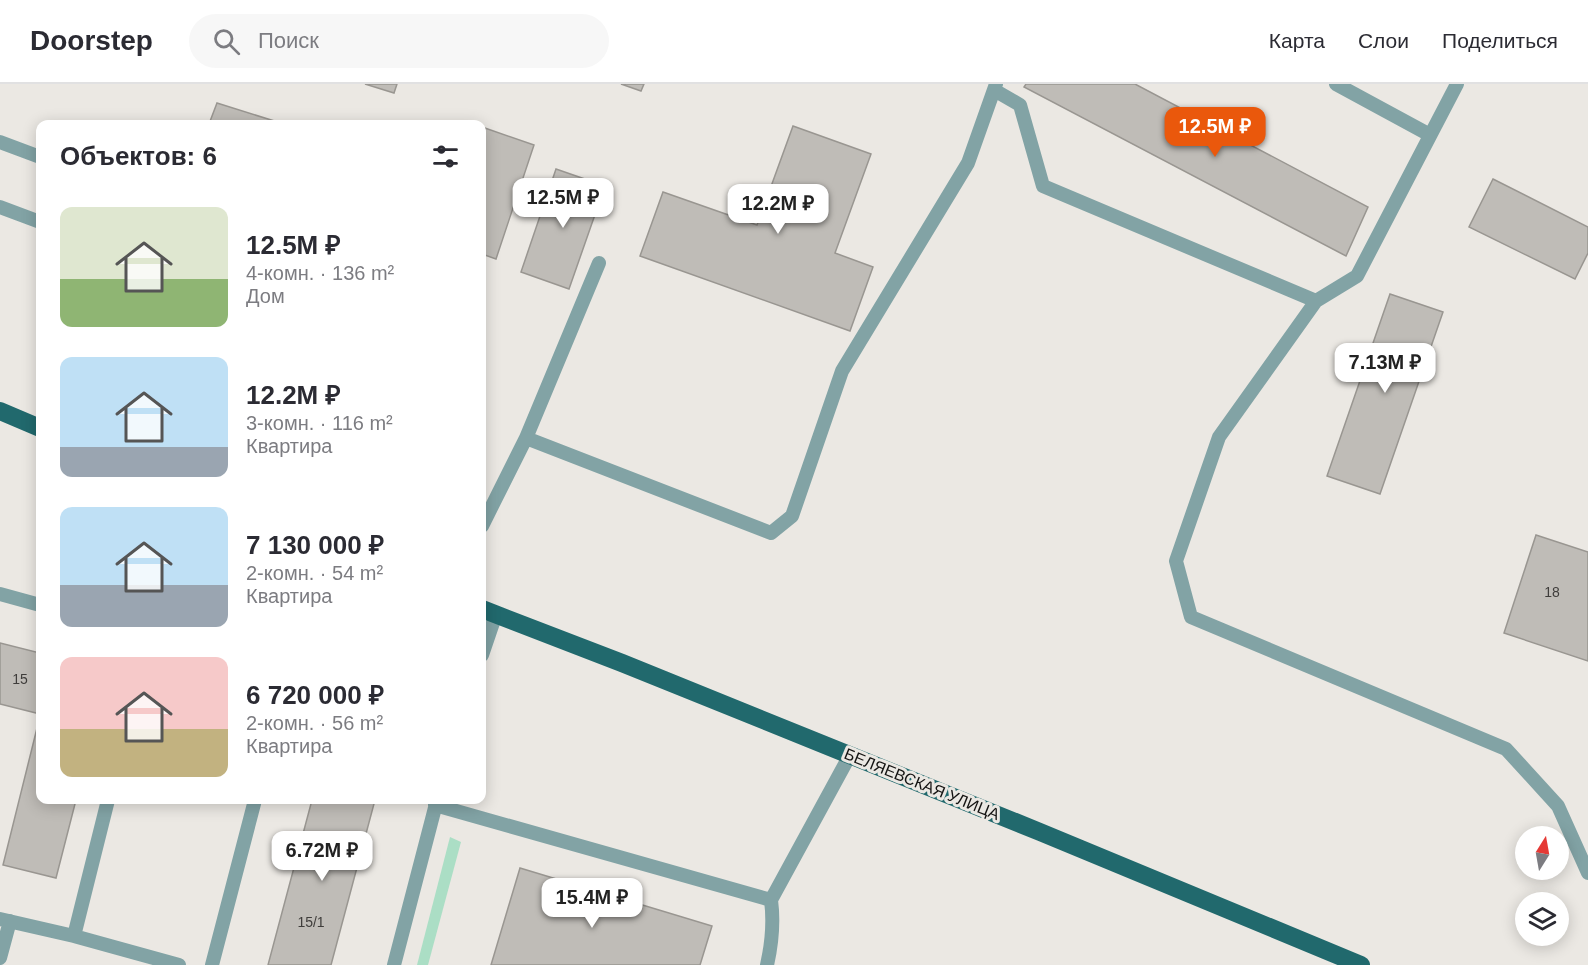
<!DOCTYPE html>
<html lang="ru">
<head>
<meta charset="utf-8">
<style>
	:root { --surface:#fff; --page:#f7f7f7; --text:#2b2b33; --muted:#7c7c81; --line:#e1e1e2; --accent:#ea580c }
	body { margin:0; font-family:Helvetica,sans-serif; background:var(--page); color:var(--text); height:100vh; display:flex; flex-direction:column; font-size:22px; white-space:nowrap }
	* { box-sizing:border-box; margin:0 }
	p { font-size:20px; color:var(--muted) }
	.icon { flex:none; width:33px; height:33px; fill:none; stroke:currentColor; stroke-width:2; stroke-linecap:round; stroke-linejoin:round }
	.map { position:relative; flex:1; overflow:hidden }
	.details { position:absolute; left:36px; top:36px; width:450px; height:684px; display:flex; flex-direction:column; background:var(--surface); border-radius:12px; box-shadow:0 3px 15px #0003 }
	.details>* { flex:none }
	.needle { width:39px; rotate:11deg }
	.tools { position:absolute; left:1515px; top:742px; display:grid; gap:12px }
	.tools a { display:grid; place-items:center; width:54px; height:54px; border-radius:50%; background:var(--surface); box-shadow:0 3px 15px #0003; font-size:30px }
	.price { position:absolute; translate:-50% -51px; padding:0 14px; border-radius:12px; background:#fff; color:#222; font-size:20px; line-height:39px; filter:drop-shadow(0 2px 3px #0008) }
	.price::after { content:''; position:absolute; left:50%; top:36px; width:18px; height:14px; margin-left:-9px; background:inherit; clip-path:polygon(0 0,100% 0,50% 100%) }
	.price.current { background:var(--accent); color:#fff }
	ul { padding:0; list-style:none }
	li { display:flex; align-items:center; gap:18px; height:150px; padding:0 24px }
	li span { display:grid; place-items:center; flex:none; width:168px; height:120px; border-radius:12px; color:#555 }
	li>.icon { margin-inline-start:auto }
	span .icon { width:72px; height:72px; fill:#fffc; stroke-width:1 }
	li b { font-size:26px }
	h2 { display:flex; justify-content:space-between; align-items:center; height:72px; padding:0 24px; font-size:26px }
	header { display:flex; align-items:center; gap:36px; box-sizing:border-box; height:84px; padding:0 30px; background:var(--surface); border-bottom:2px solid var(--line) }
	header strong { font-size:28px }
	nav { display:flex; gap:33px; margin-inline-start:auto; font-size:21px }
	.search { width:420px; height:54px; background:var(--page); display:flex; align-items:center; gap:15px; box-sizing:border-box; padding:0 21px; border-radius:33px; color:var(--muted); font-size:22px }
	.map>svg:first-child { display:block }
</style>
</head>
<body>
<header>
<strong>Doorstep</strong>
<div class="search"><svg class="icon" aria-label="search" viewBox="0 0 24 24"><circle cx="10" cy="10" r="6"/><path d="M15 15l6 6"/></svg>Поиск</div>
<nav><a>Карта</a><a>Слои</a><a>Поделиться</a></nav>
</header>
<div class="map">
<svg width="1588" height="881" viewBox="0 0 1588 881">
	<rect width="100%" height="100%" fill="#ebe8e3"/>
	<path fill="#abdec5" d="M450 753 461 758 428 881H417Z"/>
	<path fill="#bfbcb7" stroke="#999691" stroke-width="1.5" d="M365 0H397L394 9Z
		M621 0H644L641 7Z
		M1026 0H1135L1368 123 1346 172 1024 3Z
		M217 19 284 40H209Z
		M793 42 871 70 835 169 873 183 850 247 640 172 663 108 757 141Z
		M482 43 534 61 496 175 482 170Z
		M556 85 605 102 569 205 521 188Z
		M1493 95 1588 143V169L1575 195 1469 143Z
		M1390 210 1443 228 1380 410 1327 392Z
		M1536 451 1588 468V577L1504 549Z
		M0 559 40 569V630L0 620Z
		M40 632V716H76L56 794 3 781Z
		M312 716H375L331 881H268Z
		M520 784 712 842 700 881H491Z"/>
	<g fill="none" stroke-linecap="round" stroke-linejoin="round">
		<path stroke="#82a3a5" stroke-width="14" d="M1336 0 1430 51
			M994 6 1020 21 1043 102 1316 217 1219 353 1176 477 1191 533 1506 665 1558 722 1588 789
			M0 58 40 73
			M0 123 40 138
			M1316 217 1357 192 1457 0
			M526 354 599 179
			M482 442 526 354 771 449 792 432 842 287 968 79 996 0
			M0 510 40 521
			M482 571 496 530
			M435 721 771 816
			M0 835 74 852 108 716
			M74 852 179 881
			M0 874 10 837
			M212 881 255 716
			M394 881 437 716
			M767 881C772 859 774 839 771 816L850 671"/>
		<path stroke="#21696d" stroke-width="18" d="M0 327 40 344
			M482 525 622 579 1040 748 1361 881"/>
	</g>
	<g text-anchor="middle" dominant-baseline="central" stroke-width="6" stroke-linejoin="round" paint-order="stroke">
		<g font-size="14" fill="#3f3d3b">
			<text x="1552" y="508">18</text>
			<text x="20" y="595">15</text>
			<text x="311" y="838">15/1</text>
		</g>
		<g font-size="16" fill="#141312" stroke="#ebe8e3">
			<text transform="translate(922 700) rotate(22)">БЕЛЯЕВСКАЯ УЛИЦА</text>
		</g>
	</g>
</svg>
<div class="tools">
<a><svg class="needle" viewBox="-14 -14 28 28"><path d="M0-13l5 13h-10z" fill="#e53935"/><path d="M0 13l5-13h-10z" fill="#7c7c81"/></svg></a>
<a><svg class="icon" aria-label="layers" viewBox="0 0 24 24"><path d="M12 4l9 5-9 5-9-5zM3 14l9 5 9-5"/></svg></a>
</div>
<b class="price current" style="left:1215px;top:74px">12.5M ₽</b>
<b class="price" style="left:563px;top:145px">12.5M ₽</b>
<b class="price" style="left:778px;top:151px">12.2M ₽</b>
<b class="price" style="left:1385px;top:310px">7.13M ₽</b>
<b class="price" style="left:322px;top:798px">6.72M ₽</b>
<b class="price" style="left:592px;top:845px">15.4M ₽</b>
<section class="details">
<h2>Объектов: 6<svg class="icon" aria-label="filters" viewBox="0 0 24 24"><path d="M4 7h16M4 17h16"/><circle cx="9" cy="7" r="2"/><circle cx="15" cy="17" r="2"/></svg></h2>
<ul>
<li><span style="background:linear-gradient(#dfe7d0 60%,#8fb573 0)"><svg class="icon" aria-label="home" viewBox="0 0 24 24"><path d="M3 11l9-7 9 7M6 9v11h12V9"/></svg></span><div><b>12.5M ₽</b><p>4-комн. · 136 m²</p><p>Дом</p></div></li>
<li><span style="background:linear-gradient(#bfe0f5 75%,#9aa5b1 0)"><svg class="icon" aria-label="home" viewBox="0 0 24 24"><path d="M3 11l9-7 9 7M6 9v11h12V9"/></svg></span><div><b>12.2M ₽</b><p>3-комн. · 116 m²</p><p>Квартира</p></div></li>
<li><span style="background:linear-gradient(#bfe0f5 65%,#9aa5b1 0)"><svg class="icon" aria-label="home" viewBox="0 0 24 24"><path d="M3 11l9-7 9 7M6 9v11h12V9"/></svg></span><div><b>7 130 000 ₽</b><p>2-комн. · 54 m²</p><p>Квартира</p></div></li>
<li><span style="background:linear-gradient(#f6c9c9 60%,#c2b280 0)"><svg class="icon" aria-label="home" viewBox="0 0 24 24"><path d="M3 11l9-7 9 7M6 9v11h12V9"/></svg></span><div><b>6 720 000 ₽</b><p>2-комн. · 56 m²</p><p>Квартира</p></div></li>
</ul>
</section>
</div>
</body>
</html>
